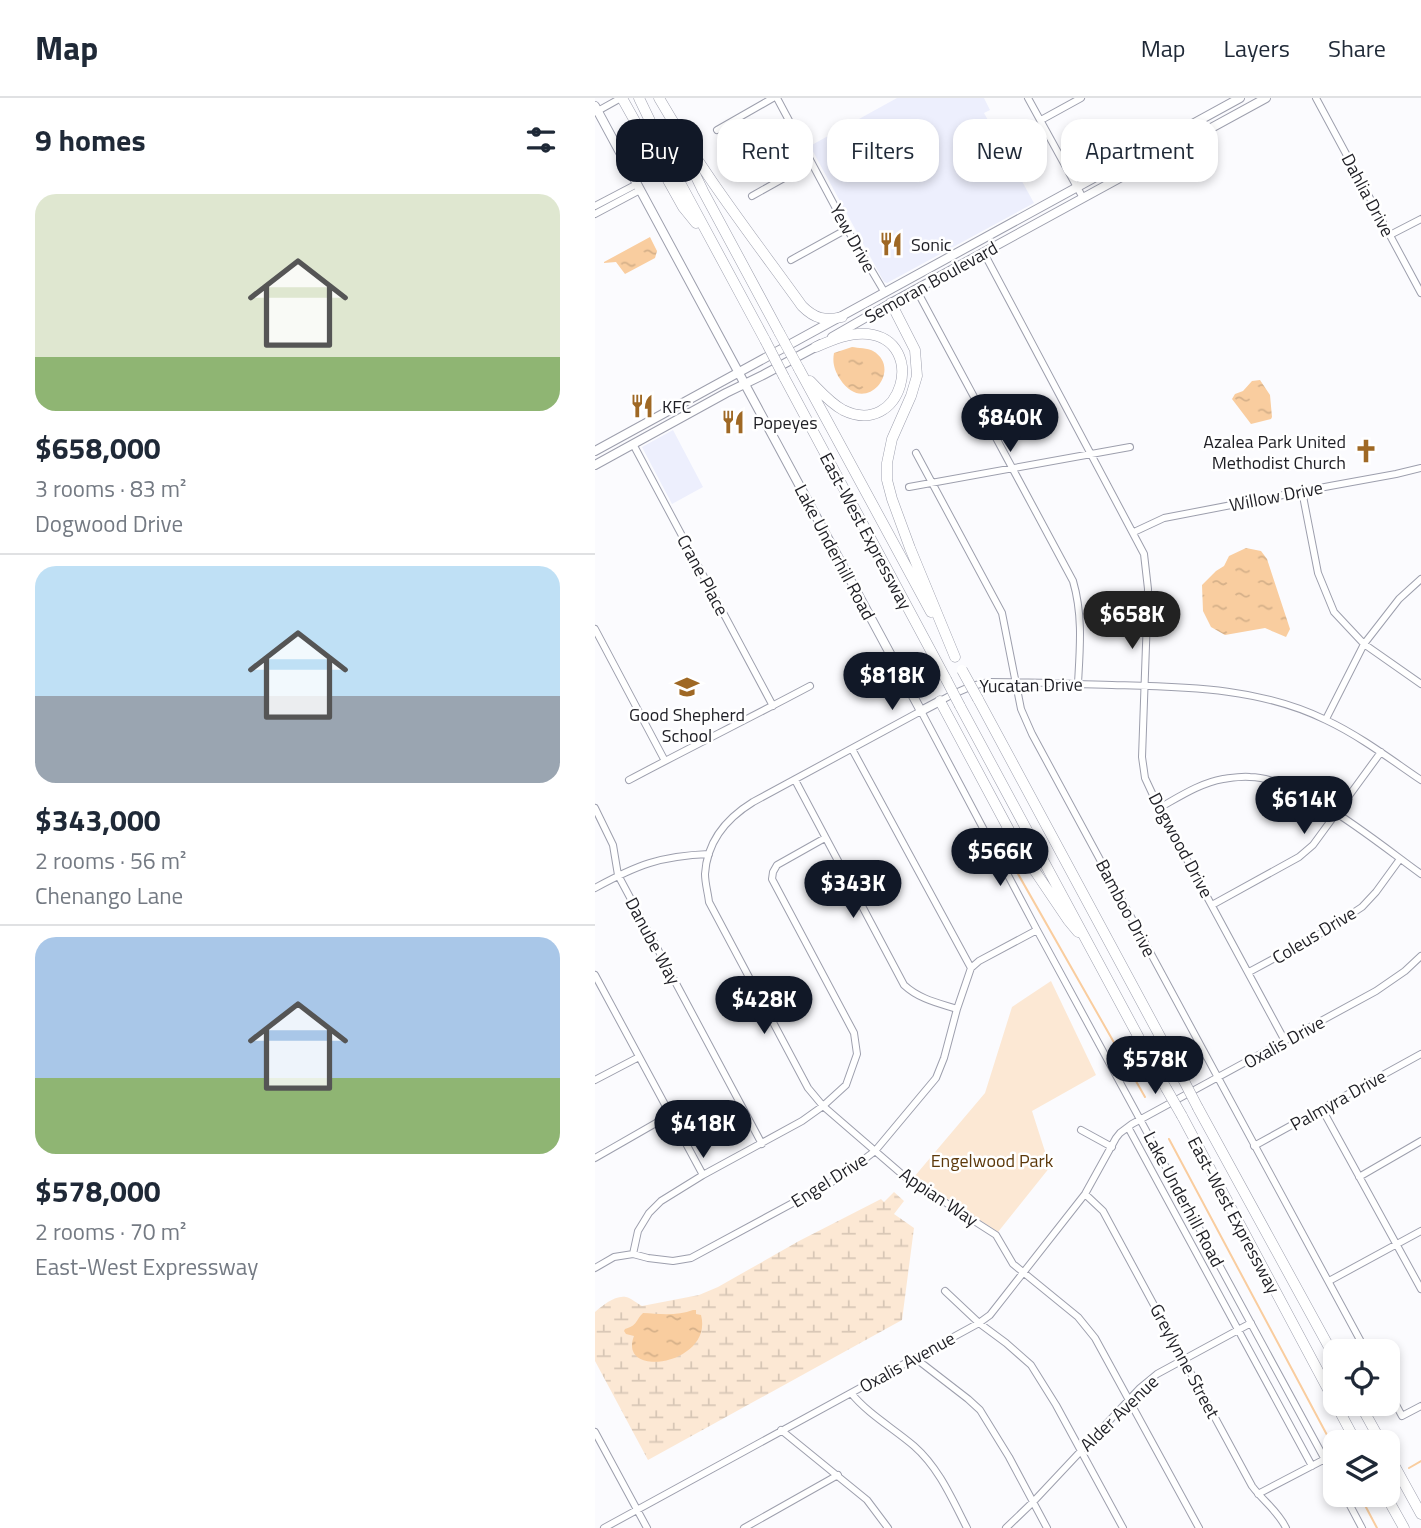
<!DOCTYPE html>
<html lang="en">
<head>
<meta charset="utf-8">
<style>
	:root { --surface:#fff; --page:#f2f2f3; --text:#1f2937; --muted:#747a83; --line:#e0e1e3; --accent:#111827 }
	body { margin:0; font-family:"Titillium Web",sans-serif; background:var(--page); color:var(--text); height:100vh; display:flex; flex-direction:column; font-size:26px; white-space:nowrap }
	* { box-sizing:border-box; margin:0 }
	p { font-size:23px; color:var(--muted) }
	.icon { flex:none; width:38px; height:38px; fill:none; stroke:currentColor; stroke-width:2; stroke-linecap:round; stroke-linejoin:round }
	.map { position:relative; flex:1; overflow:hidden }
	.panel { display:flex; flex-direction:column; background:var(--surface); width:595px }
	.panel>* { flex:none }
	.banner { position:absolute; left:21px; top:21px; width:665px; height:63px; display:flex; gap:14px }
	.controls { position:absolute; left:728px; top:1241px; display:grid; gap:14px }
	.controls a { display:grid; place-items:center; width:77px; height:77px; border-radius:14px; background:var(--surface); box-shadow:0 4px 10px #0003; font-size:35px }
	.price { position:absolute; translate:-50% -60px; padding:0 16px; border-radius:24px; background:var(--accent); color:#fff; font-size:23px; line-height:46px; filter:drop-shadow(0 2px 4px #0008) }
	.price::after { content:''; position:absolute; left:50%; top:42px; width:21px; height:16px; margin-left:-10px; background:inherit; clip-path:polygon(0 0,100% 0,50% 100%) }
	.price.current { background:#222; color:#fff }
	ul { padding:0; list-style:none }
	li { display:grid; align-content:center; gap:14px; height:371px; padding:0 35px }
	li+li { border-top:2px solid var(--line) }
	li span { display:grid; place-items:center; height:217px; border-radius:21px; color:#555 }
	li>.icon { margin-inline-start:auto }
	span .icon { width:126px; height:126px; fill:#fffc; stroke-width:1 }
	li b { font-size:30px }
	h2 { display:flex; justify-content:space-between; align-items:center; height:84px; padding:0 35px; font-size:30px }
	.chip { padding:0 24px; border-radius:21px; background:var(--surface); box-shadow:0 4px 10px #0003; font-size:24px; line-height:63px }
	.chip.current { background:var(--accent); color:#fff }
	header { display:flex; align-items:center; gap:42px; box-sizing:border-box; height:98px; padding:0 35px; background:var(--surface); border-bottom:2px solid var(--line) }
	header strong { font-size:33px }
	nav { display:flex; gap:38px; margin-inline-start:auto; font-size:24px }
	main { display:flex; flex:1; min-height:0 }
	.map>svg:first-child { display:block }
</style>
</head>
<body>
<header>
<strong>Map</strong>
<nav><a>Map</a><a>Layers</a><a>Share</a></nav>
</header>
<main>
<section class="panel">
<h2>9 homes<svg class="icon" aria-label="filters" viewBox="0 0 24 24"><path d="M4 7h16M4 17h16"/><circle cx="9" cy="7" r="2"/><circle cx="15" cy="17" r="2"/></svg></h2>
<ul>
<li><span style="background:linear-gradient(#dfe7d0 75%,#8fb573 0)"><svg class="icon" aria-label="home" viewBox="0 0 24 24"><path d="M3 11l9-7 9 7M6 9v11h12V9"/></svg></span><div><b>$658,000</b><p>3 rooms · 83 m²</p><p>Dogwood Drive</p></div></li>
<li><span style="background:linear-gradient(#bfe0f5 60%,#9aa5b1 0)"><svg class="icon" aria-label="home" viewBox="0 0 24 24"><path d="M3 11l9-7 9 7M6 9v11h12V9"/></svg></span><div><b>$343,000</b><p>2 rooms · 56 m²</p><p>Chenango Lane</p></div></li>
<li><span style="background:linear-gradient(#a9c7e8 65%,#8fb573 0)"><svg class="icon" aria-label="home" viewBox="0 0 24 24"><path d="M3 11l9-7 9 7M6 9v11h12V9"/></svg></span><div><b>$578,000</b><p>2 rooms · 70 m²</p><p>East-West Expressway</p></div></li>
</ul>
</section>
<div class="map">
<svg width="826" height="1430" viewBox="0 0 826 1430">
	<defs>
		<pattern id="wetland-marsh" width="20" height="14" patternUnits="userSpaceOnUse" patternTransform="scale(1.75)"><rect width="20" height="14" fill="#fce8d4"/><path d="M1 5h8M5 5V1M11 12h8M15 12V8" fill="none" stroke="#d8c7b6"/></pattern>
		<pattern id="water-ripples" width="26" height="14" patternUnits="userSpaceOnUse" patternTransform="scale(1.75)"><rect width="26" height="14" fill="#f9cd9f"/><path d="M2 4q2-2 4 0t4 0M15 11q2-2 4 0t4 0" fill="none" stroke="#d5b089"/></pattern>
	</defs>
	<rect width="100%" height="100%" fill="#fbfbfe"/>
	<path fill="#edeffd" d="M302 0H389L395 12 389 15 439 105 292 185 289 184 215 48Z
		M78 332 108 389 77 406 47 349Z"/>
	<path fill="url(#wetland-marsh)" d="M299 1094 309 1103 299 1116 319 1130 307 1222 53 1362 0 1263V1214C8 1207 20 1197 31 1199 36 1200 43 1206 47 1208L104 1197 123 1189 204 1143 286 1101 289 1104Z"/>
	<path fill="#fce8d4" d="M456 883 501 977 437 1013 455 1069 403 1134 319 1079 390 995 417 909Z"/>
	<path fill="url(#water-ripples)" d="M55 139 62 153 60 160 30 176 21 164 9 165V164Z
		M257 249C263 250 273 250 278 253 309 271 270 320 245 281 240 273 237 265 239 255Z
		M665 282 675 297 677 319 676 321 656 326 637 301 640 296 648 293 657 283Z
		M651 450 666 453 672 461 695 531 691 539 670 530 630 537 616 529 608 513 607 487 621 473 629 468 634 458Z
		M98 1212H101V1216L106 1217C119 1266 22 1282 39 1238L31 1236 29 1233 30 1231C43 1227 40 1223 48 1215 64 1216 83 1218 98 1212Z"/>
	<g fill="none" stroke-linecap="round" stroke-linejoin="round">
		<path stroke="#f9cd9f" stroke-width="2" d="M406 746 550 999
			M574 1041 740 1352
			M814 1370 826 1363
			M764 1396 782 1430"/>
		<g stroke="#9d9fad" stroke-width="8">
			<path id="minor" d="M182 0 252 131 290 195
				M433 0 488 100
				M721 0 826 195
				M1 14 26 0
				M446 22 486 0
				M122 32 178 0
				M157 98 216 65
				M0 108 42 86
				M0 116 45 92
				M795 137 826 121
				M389 155 549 456 553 491 547 659 550 680 564 710 690 943
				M196 162 252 131
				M321 191 478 483C488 517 485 550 483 585
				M38 346 178 608
				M321 355 407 515 426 611 437 636 771 1253
				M314 389 535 349
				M707 393 723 475 739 514 769 546 826 586
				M539 434 569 420 735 388 801 376 826 370
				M0 531 70 663
				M345 603C361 594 376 587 394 584 435 584 476 586 517 587 590 589 664 589 731 622 765 638 795 661 826 682
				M731 621 769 546 804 501 826 481
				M257 651 376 870
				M34 682C94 650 155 620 215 588
				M200 682 309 887C324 901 343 905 362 911
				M0 710 18 747 23 777 167 1046
				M564 710C584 699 605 685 628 681 636 680 646 678 655 679 706 680 784 746 826 776
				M0 790C42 767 65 758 114 756
				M617 807 704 759 718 747 786 654
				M654 874 732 832 767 809 781 794 805 761
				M0 877 108 1077
				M0 982 44 959
				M727 1011 826 1191
				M533 1029 717 1368
				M486 1032 517 1049
				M659 1048 826 956
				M0 1060 75 1017
				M764 1079 826 1043
				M490 1096 508 1113 657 1388C668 1403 683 1413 691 1430
				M38 1156 43 1133 54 1115 66 1103 108 1077 207 1023 228 1008 251 987 262 956 259 935 177 781 178 774 182 767 230 740
				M0 1170 19 1159 38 1156 53 1160 78 1163 96 1160 246 1079 280 1053 341 980 349 960 362 911 376 870 384 863 442 832
				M734 1183 826 1133
				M350 1193 384 1225 411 1245 436 1267 461 1307 528 1430
				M320 1260 373 1301 385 1312 414 1359 452 1430
				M793 1292 807 1318 826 1308
				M256 1295C273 1316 298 1330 319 1348 344 1370 357 1401 372 1430
				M186 1332 272 1402 293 1430
				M0 1334 52 1430
				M663 1396 730 1361
				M749 1396 767 1430
				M9 1430 384 1225 395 1217 490 1096 521 1040 525 1035 537 1026 781 893 810 873 826 858
				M149 1430 243 1377
				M411 1430 438 1404 545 1290 562 1276 656 1225
				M604 1430 500 1240 483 1219 418 1166 401 1137 309 1078 228 1008 213 990 114 804C113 795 110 785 110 776 112 743 132 720 158 704L326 613 442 832 740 1380"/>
		</g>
		<g stroke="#9d9fad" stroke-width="10">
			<path id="major" d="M0 8 326 613 345 603
				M237 239 296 205 671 0
				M0 353 645 0
				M0 367 131 295 168 277 226 246"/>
		</g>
		<g stroke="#9d9fad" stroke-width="11">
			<path id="highway" d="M27 0 88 109 101 125
				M44 0 82 79 170 242
				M64 0C106 73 158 140 207 208 220 221 230 223 247 219
				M82 39 108 93 184 234
				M296 205 320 252 322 278 316 298 297 341 292 365V382L297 401 315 450 360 559
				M204 271 336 514
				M189 279 351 581
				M215 283C225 293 235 305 248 312 307 341 333 243 273 236 255 234 237 242 221 249
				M383 601 588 981
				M345 603 421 745 473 822 483 834
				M365 608 571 990
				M603 1010 740 1260
				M587 1018 761 1344
				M765 1306 786 1344
				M793 1356 826 1416
				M790 1396 809 1430"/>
		</g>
		<use href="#minor" stroke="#fff" stroke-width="6"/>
		<use href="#major" stroke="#fff" stroke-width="8"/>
		<use href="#highway" stroke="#fff" stroke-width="10"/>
		<g stroke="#9d9fad" stroke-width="11" stroke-linecap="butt">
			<path id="highway-bridge" d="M184 234 204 271
				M170 242 189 279
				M367 572 383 601
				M351 581 365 608
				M588 981 603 1010
				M571 990 587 1018"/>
		</g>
		<use href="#highway-bridge" stroke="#fff" stroke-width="10"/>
	</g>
	<defs>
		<g id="restaurant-bare" transform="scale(1.89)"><path d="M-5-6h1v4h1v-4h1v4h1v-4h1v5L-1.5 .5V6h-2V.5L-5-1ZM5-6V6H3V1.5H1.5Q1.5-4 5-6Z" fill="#9f6824" stroke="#fff" stroke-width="2.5" paint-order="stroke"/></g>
		<g id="church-bare" transform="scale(1.89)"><path d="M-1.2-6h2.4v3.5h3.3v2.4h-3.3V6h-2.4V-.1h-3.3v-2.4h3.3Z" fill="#9f6824" stroke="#fff" stroke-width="2.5" paint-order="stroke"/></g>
		<g id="school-bare" transform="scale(1.89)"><path d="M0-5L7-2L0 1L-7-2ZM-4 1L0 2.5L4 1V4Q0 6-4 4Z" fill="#9f6824" stroke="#fff" stroke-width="2.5" paint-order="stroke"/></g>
	</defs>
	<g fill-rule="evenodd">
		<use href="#restaurant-bare" x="296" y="146"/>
		<use href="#restaurant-bare" x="47" y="308"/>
		<use href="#restaurant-bare" x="138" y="324"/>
		<use href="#church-bare" x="771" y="353"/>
		<use href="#school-bare" x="92" y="589"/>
	</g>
	<g text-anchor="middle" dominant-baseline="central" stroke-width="5" stroke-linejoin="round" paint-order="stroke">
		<g font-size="18" fill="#1f1f25" stroke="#fff">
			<text transform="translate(773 97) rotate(62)">Dahlia Drive</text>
			<text transform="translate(258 140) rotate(61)">Yew Drive</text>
			<text transform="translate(336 184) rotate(-29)">Semoran Boulevard</text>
			<text transform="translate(681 398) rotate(-11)">Willow Drive</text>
			<text transform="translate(271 433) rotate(62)">East-West Expressway</text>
			<text transform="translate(240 454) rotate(62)">Lake Underhill Road</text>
			<text transform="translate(108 477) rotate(62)">Crane Place</text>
			<text transform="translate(436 587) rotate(-1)">Yucatan Drive</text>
			<text transform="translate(586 747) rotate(62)">Dogwood Drive</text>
			<text transform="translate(531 810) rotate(62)">Bamboo Drive</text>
			<text transform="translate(719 837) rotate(-31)">Coleus Drive</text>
			<text transform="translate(58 843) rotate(62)">Danube Way</text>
			<text transform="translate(689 944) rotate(-29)">Oxalis Drive</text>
			<text transform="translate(743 1002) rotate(-29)">Palmyra Drive</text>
			<text transform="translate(234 1082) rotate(-32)">Engel Drive</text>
			<text transform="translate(344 1099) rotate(34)">Appian Way</text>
			<text transform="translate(589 1101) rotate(62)">Lake Underhill Road</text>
			<text transform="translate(639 1117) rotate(62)">East-West Expressway</text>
			<text transform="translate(590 1263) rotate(62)">Greylynne Street</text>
			<text transform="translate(312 1264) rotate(-29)">Oxalis Avenue</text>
			<text transform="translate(524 1315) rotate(-44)">Alder Avenue</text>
		</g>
		<g font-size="18" fill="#1f1f25" stroke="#fff" text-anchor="start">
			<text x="316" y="146">Sonic</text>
			<text x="67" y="308">KFC</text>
			<text x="158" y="324">Popeyes</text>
			<text x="751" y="343" text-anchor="end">Azalea Park United<tspan x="751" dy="21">Methodist Church</tspan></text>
			<text x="92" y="616" text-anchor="middle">Good Shepherd<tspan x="92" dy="21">School</tspan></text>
		</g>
		<g font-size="18" fill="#5d390b" stroke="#fff">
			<text x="397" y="1062">Engelwood Park</text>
		</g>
	</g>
</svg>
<div class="controls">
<a><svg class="icon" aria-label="locate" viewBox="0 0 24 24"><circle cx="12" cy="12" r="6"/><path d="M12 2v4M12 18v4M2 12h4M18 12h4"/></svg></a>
<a><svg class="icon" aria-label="layers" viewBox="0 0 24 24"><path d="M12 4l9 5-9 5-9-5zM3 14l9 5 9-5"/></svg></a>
</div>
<b class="price" style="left:415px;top:356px">$840K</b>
<b class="price current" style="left:537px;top:553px">$658K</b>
<b class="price" style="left:297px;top:614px">$818K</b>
<b class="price" style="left:709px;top:738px">$614K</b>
<b class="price" style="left:405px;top:790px">$566K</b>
<b class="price" style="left:258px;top:822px">$343K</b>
<b class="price" style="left:169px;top:938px">$428K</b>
<b class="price" style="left:560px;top:998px">$578K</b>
<b class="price" style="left:108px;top:1062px">$418K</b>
<div class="banner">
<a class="chip current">Buy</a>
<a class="chip">Rent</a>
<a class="chip">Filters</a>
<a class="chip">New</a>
<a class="chip">Apartment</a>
</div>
</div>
</main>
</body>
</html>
